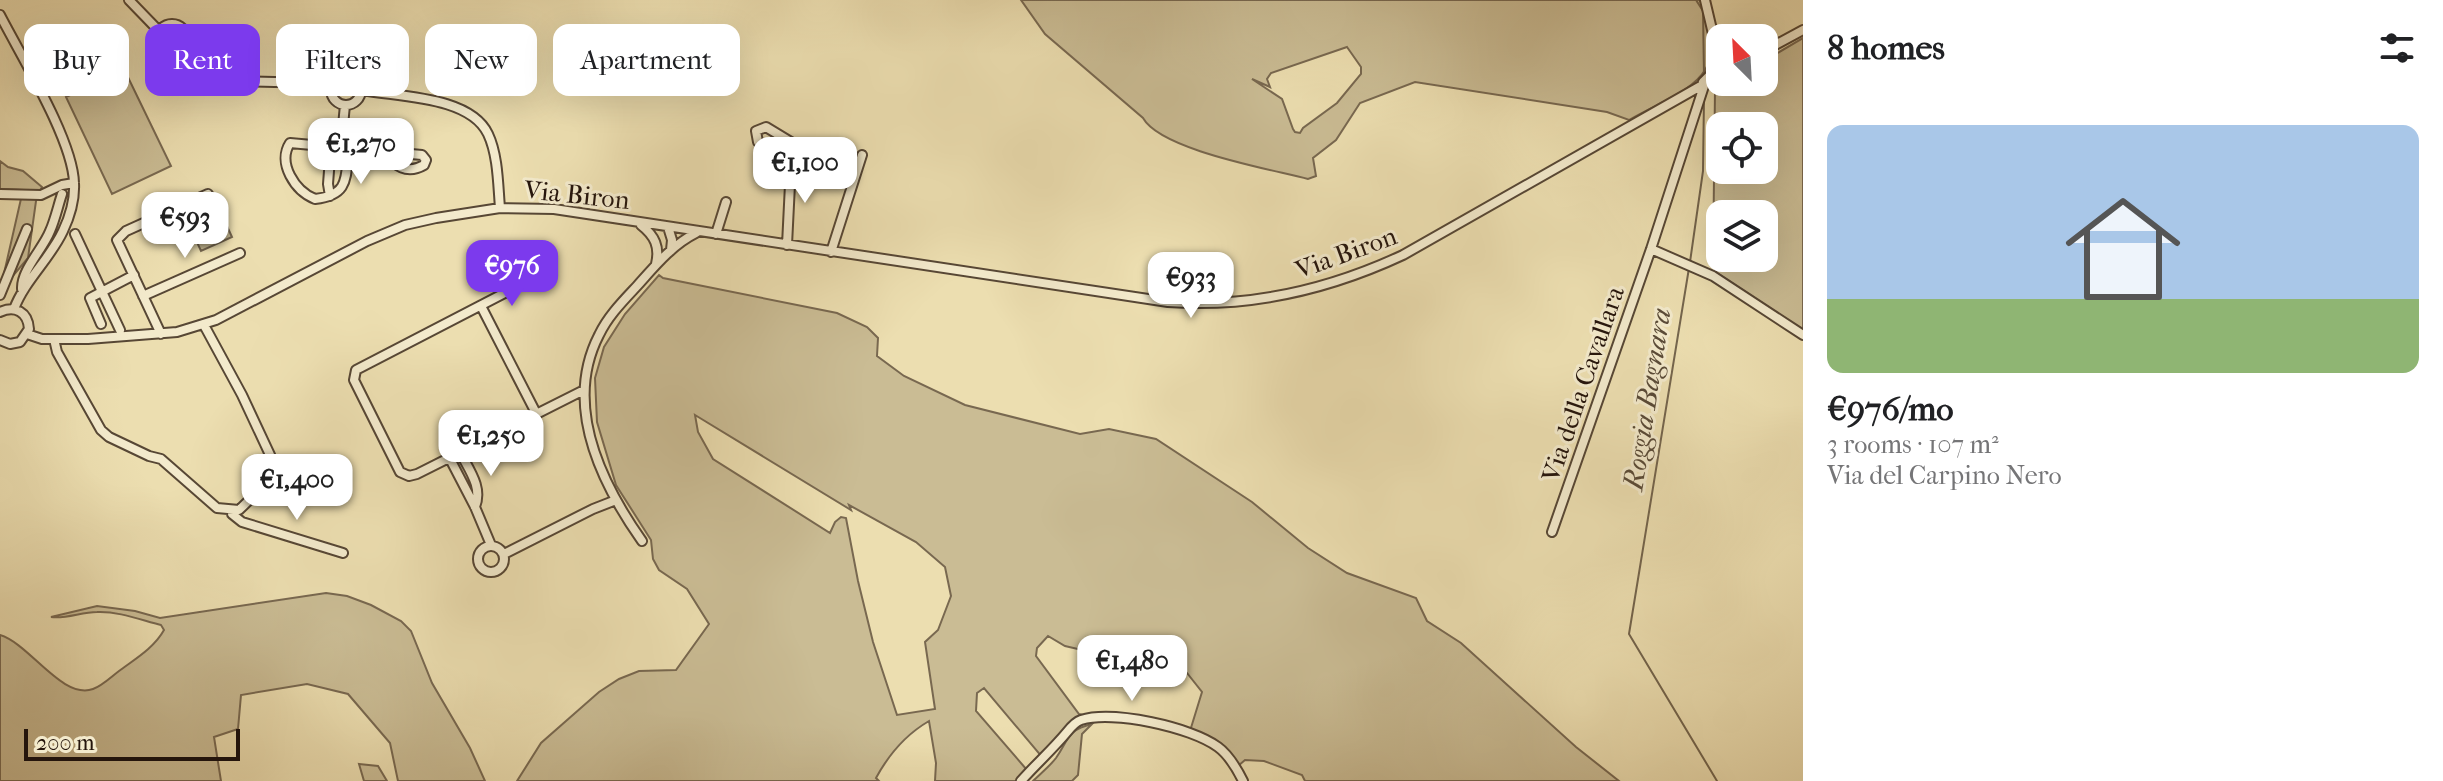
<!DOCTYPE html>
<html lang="en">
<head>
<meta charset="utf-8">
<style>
	:root { --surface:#fff; --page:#f6f6f6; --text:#202124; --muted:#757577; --accent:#7c3aed }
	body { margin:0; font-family:"IM FELL French Canon",serif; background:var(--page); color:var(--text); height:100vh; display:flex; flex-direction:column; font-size:30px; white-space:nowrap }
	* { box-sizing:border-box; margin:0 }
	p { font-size:26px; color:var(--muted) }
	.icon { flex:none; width:44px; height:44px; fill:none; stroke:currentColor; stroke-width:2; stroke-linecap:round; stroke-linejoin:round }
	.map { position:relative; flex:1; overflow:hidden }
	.sheet { display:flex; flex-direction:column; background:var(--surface); width:640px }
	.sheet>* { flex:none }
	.banner { position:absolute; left:24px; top:24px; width:760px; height:72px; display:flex; gap:16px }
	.needle { width:52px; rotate:336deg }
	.buttons { position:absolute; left:1706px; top:24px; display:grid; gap:16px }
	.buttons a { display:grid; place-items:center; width:72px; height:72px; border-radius:16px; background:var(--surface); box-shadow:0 8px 32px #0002; font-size:40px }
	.scale { position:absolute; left:24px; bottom:20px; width:216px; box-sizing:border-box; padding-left:8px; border:4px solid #25150c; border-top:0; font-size:22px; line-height:28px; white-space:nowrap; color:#25150c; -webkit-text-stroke:6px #f3eacc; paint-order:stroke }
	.price { position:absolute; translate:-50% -68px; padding:0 18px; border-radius:16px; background:#fff; color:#222; font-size:26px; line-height:52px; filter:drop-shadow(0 2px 4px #0008) }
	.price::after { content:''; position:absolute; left:50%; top:48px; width:24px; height:18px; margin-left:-12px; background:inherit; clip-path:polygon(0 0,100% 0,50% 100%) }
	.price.active { background:var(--accent); color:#fff }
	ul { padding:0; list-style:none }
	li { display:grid; align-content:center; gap:16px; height:424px; padding:0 24px }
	li span { display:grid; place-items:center; height:248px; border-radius:16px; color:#555 }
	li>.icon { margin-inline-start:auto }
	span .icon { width:144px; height:144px; fill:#fffc; stroke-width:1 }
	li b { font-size:34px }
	h2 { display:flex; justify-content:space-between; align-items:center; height:96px; padding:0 24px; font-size:34px }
	.chip { padding:0 28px; border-radius:16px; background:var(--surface); box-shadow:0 8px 32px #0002; font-size:28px; line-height:72px }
	.chip.active { background:var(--accent); color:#fff }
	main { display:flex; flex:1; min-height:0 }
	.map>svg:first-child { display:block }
</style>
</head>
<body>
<main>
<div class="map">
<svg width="1803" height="781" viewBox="0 0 1803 781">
	<rect width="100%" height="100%" fill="#ecdeb0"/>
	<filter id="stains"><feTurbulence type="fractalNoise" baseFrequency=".0025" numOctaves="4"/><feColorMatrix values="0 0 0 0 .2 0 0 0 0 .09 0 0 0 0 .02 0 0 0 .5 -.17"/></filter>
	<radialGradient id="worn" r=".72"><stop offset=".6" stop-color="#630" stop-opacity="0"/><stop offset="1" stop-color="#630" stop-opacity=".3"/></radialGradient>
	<path fill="#cabc94" stroke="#786850" stroke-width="2" fill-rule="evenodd" d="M1021 0H1700C1733 80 1690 86 1629 120L1607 112 1415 82 1360 103 1336 140 1313 158 1316 176 1308 179C1270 169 1161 150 1143 118L1045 34ZM1347 47 1361 67V74L1337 103 1303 128 1300 133 1295 132 1293 129 1282 99 1252 79 1270 87 1267 79 1271 73Z
		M1803 38V330L1717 273 1713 266 1715 90 1729 82H1764V61ZM1764 126V170H1720V126ZM1720 214H1764V258H1720Z
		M124 69 171 166 112 194 66 97Z
		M0 161 8 167 23 171 42 187 36 201 28 258 0 291 23 190 0 189Z
		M215 200 232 237 201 251 184 214Z
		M659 275 663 278 837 313 867 327 878 338 877 356 904 376 965 405 1080 434 1109 429 1156 439 1252 502 1308 548 1347 573 1416 598 1427 621 1461 643 1576 747 1619 781H1305L1302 775 1264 761 1245 760 1238 766 1190 731 1202 692 1187 673 1150 657 1107 642 1082 650 1065 646 1048 636 1037 648 1036 656 1079 714 1083 715 1067 726 1042 757 984 688 977 693 976 711 1027 770 1016 781H935L936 763 929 721C905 735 889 754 876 778L879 781H517L541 743 599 692 619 679 639 671 676 670 709 624 687 589 659 570 653 559 651 540 616 485 597 422 595 378 604 347 625 314ZM695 415 851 510 849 505 916 542 945 567 951 596 938 630 925 642 935 709 897 715 873 642 858 581 846 518 841 517 835 522 830 533 713 459 698 432Z
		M326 593 347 596 371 605 401 621 411 631 432 683 470 748 485 781H398L390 743 348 694 307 684 241 695 238 729 214 737 221 781H0V635C30 644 62 700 93 689 102 686 111 677 119 671 135 659 154 648 164 630L161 625C141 620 118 611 97 612 81 612 67 619 51 617L97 606 135 611 160 618Z
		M1092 724 1082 734 1078 775 1072 781H1033C1040 774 1050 766 1056 758 1069 739 1067 730 1092 724Z
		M359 764 378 766 387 781H364Z"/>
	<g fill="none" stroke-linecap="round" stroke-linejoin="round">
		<path stroke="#74654d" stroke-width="2" d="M1696 0 1703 11 1704 75
			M1690 262 1703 171 1704 97
			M1689 268 1629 634 1717 781"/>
		<g stroke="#574735" stroke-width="12">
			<path id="minor" d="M129 0 159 31
				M1705 0 1718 55
				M0 15C21 56 73 140 74 183 75 200 70 216 63 231 50 259 25 280 14 309
				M157 39a15 15 0 1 1 30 0a15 15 0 1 1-30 0Z
				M184 47 236 81 316 83 332 87
				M1764 51 1803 30
				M331 90a15 15 0 1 1 30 0a15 15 0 1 1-30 0Z
				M1703 82 1713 72 1718 61
				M362 90C399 97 470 96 488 134 498 155 498 184 500 208
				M341 146 345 105
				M349 147C345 176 351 195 315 199 295 191 277 163 290 143L422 155 426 160 424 165C407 175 394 166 385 152
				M0 194 41 195 62 185 74 183
				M330 196 328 184 331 145
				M641 225C655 236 660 247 656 264
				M668 227 672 240 671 250
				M75 234 120 330
				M716 234 726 202
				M787 245 791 164 800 156 799 147 766 127 756 131 758 142 791 164
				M1651 249 1713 276 1803 335
				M831 252 862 155
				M523 272a12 12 0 1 1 24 0a12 12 0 1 1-24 0Z
				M528 281 356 370 354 380 400 472 409 476 417 474 584 390
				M22 289C21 270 43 249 50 231 55 220 58 206 62 194
				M0 295 27 229
				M143 296 240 253
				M481 306 536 413
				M0 312C15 305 28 312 29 329L20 342 10 344 0 340
				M101 324 90 298 134 275
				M27 334 42 339H88L177 332 216 320 367 241 405 225 436 218 500 208 554 209 1168 302C1251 308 1328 290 1403 255L1720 75
				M161 334 117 240 126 231 208 194
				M54 339 57 352 101 430 109 437 149 456 161 459 217 508 239 510 278 472 242 395 204 325
				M460 452C469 470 483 487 475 507
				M449 457 475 507 491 545
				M232 511V514L242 522 343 553
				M1552 532 1651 249 1704 86
				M642 541C601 483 563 405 599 335 608 316 623 301 637 286 655 266 672 245 696 233
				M478 559a13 13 0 1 1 26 0a13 13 0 1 1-26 0Z
				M504 554 593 509 616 500
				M1021 781C1036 764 1053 749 1067 732 1071 727 1075 722 1081 720 1113 710 1191 727 1218 747 1229 755 1237 769 1243 781"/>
		</g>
		<use href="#minor" stroke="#f3eacc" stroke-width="8"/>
	</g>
	<g text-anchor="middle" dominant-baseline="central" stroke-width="6" stroke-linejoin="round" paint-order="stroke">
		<g font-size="26" fill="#25150c" stroke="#f3eacc">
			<text transform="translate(577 195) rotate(6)">Via Biron</text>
			<text transform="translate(1346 253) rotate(-20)">Via Biron</text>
			<text transform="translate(1583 384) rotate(-71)">Via della Cavallara</text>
		</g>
		<g font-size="28" font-style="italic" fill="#594a37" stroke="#f3eacc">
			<text transform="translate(1647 399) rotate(-81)">Roggia Bagnara</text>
		</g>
	</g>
	<rect width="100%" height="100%" filter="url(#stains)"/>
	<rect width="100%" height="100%" fill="url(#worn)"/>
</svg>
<div class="buttons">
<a><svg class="needle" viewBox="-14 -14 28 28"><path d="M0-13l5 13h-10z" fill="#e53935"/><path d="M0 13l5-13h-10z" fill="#757577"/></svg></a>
<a><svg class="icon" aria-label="locate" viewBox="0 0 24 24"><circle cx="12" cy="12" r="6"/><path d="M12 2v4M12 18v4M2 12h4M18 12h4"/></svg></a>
<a><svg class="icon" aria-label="layers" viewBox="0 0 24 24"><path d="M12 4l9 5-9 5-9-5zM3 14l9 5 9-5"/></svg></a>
</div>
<div class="scale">200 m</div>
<b class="price" style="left:361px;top:186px">€1,270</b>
<b class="price" style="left:805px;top:205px">€1,100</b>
<b class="price" style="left:185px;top:260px">€593</b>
<b class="price active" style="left:512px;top:308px">€976</b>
<b class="price" style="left:1191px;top:320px">€933</b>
<b class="price" style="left:491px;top:478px">€1,250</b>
<b class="price" style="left:297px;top:522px">€1,400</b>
<b class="price" style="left:1132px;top:703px">€1,480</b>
<div class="banner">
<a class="chip">Buy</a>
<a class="chip active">Rent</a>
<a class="chip">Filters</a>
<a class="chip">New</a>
<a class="chip">Apartment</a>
</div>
</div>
<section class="sheet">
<h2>8 homes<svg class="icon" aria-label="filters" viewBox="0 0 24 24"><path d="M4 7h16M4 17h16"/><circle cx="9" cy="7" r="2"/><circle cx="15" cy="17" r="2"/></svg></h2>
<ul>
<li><span style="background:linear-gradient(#a9c7e8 70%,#8fb573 0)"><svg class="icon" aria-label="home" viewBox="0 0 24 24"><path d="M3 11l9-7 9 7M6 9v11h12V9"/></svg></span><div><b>€976/mo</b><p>3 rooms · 107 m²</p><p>Via del Carpino Nero</p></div></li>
</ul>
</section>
</main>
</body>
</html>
